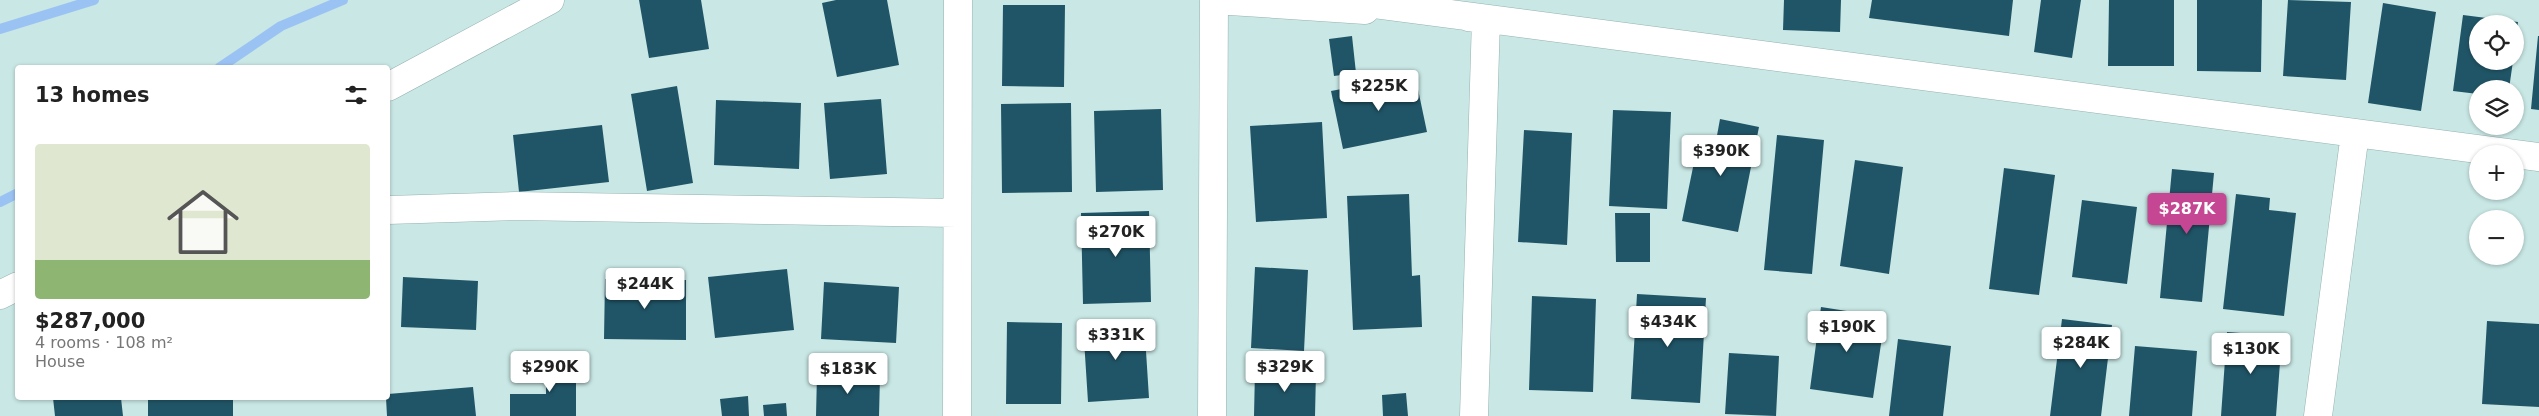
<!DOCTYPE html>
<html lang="en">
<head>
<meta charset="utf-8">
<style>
	:root { --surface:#fff; --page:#f6f6f6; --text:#222; --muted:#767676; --accent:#c54693 }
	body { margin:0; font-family:"DejaVu Sans",sans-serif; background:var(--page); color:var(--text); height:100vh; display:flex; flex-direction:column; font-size:19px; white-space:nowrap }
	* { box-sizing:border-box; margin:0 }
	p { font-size:16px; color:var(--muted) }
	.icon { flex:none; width:28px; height:28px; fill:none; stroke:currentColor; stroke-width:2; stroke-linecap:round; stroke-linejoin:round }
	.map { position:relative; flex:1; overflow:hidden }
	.panel { position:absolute; left:15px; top:65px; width:375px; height:335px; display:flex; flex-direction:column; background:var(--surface); border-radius:5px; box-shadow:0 1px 4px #0004 }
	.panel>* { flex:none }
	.fabs { position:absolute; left:2469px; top:15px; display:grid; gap:10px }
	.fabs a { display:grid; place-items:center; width:55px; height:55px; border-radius:50%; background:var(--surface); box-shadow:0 1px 4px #0004; font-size:25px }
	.price { position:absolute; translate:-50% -42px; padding:0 11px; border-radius:5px; background:#fff; color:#222; font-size:16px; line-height:32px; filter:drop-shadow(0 1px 2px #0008) }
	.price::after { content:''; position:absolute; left:50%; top:30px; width:15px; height:11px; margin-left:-8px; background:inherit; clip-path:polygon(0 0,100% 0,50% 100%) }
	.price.active { background:var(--accent); color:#fff }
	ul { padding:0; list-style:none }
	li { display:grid; align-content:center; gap:10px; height:265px; padding:0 20px }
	li span { display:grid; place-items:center; height:155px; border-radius:5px; color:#555 }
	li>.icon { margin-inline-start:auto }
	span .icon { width:90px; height:90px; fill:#fffc; stroke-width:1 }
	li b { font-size:21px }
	h2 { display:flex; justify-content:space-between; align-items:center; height:60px; padding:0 20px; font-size:21px }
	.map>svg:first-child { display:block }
</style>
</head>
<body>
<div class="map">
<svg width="2539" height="416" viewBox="0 0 2539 416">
	<rect width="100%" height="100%" fill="#c8e7e5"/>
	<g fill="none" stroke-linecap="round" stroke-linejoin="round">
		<path stroke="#9ac3f4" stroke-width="10" d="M0 29 94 0
			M219 68 281 26 343 0
			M0 202 18 193"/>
	</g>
	<path fill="#205567" d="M639 0H701L709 49 649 58Z
		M836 0H887L899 65 837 77 822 3Z
		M1784 0H1841L1840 32 1783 30Z
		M1872 0H2013L2009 36 1869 18Z
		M2041 0H2081L2072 58 2034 52Z
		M2109 0H2174V66H2108Z
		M2197 0H2262L2261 72 2197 71Z
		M2288 0 2351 2 2346 80 2283 76Z
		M2383 3 2436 12 2421 111 2368 103Z
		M1003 5H1065L1064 87 1002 86Z
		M2463 15 2518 22 2516 35 2515 24H2478V61H2513L2509 89H2478V94L2453 91Z
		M1352 36 1356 73 1334 76 1329 39Z
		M2538 36H2539V110L2531 109Z
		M1415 75 1427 132 1343 149 1331 91Z
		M677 86 693 183 647 191 631 94Z
		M881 99 887 174 830 179 824 103Z
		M716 100 801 103 799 169 714 165Z
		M1071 103 1072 192 1002 193 1001 104Z
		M1161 109 1163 190 1096 192 1094 111Z
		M1613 110 1671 112 1667 209 1609 206Z
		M1720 119 1759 127 1738 232 1682 221 1699 138 1716 141Z
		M1322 122 1327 218 1256 222 1250 126Z
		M602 125 609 182 519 192 513 135Z
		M1524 130 1572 133 1567 245 1518 242Z
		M1777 135 1824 140 1812 274 1764 270Z
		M1855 160 1903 167 1889 274 1840 266Z
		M2004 168 2055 175 2039 295 1989 289Z
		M2172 169 2214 173 2202 302 2160 298Z
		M1409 194 1412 276 1420 275 1422 327 1353 330 1347 196Z
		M2236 194 2270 198 2269 210 2296 213 2284 316 2223 309Z
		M2082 200 2137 207 2127 284 2072 277Z
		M1149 211 1151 302 1083 304 1081 213Z
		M1615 213H1650V262H1616Z
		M1255 267 1308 270 1304 351 1251 348Z
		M787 269 794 330 715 338 708 277Z
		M403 277 478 281 476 330 401 327Z
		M605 279 686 280V340L604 339Z
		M824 282 899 287 896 343 821 339Z
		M1637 294 1706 298 1700 403 1631 399Z
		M1532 296 1596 299 1593 392 1529 390Z
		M1821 307 1885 317 1873 398 1810 389Z
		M2062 319 2112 325 2101 416H2050Z
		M1144 320 1149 398 1088 402 1083 324Z
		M2487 321 2539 324V407L2482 404Z
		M1007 322 1062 323 1061 404H1006Z
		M2227 332 2282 336 2276 416H2221Z
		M1898 339 1951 346 1943 416H1889Z
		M2135 346 2197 351 2192 416H2129Z
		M1729 353 1779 356 1776 416 1725 414Z
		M546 360H576V416H510V394H546Z
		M1255 370 1316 372 1315 416H1254Z
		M817 374 880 376 879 416H816Z
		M473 387 476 416H387L386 398 388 394Z
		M1406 393 1408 416H1383L1382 395Z
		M748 396 749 416H722L720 399Z
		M53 398H121L123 416H55Z
		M148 398H233V416H148Z
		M786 403 787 416H764L763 405Z"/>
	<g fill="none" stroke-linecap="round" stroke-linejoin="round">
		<g stroke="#95b2b0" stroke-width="29">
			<path id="minor" d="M1214 0 1365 10
				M1344 0 2539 157
				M1468 17 1486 19 1474 416
				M388 87 550 0
				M388 210 515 206 957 213
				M0 295 18 286
				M957 416 958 0
				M1212 416 1214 0
				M2318 416 2355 133"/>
		</g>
		<use href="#minor" stroke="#fff" stroke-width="28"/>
	</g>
</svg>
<div class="fabs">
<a><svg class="icon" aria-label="locate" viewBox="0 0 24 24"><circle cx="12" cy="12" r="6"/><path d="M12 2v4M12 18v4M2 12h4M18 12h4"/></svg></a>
<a><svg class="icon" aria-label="layers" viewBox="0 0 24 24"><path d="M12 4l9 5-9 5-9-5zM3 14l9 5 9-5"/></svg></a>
<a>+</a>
<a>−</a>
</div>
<b class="price" style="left:1379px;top:112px">$225K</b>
<b class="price" style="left:1721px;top:177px">$390K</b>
<b class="price active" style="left:2187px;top:235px">$287K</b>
<b class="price" style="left:1116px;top:258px">$270K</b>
<b class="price" style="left:645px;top:310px">$244K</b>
<b class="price" style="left:1668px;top:348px">$434K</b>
<b class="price" style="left:1847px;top:353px">$190K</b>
<b class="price" style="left:1116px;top:361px">$331K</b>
<b class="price" style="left:2081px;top:369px">$284K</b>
<b class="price" style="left:2251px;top:375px">$130K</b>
<b class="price" style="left:550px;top:393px">$290K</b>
<b class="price" style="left:1285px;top:393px">$329K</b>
<b class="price" style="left:848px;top:395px">$183K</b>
<section class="panel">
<h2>13 homes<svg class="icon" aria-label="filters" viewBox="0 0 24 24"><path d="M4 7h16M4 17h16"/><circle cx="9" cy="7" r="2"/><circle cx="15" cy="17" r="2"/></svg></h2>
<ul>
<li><span style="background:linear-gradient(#dfe7d0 75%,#8fb573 0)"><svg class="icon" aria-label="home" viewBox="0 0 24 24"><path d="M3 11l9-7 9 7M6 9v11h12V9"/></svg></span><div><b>$287,000</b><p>4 rooms · 108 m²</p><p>House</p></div></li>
</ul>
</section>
</div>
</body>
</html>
